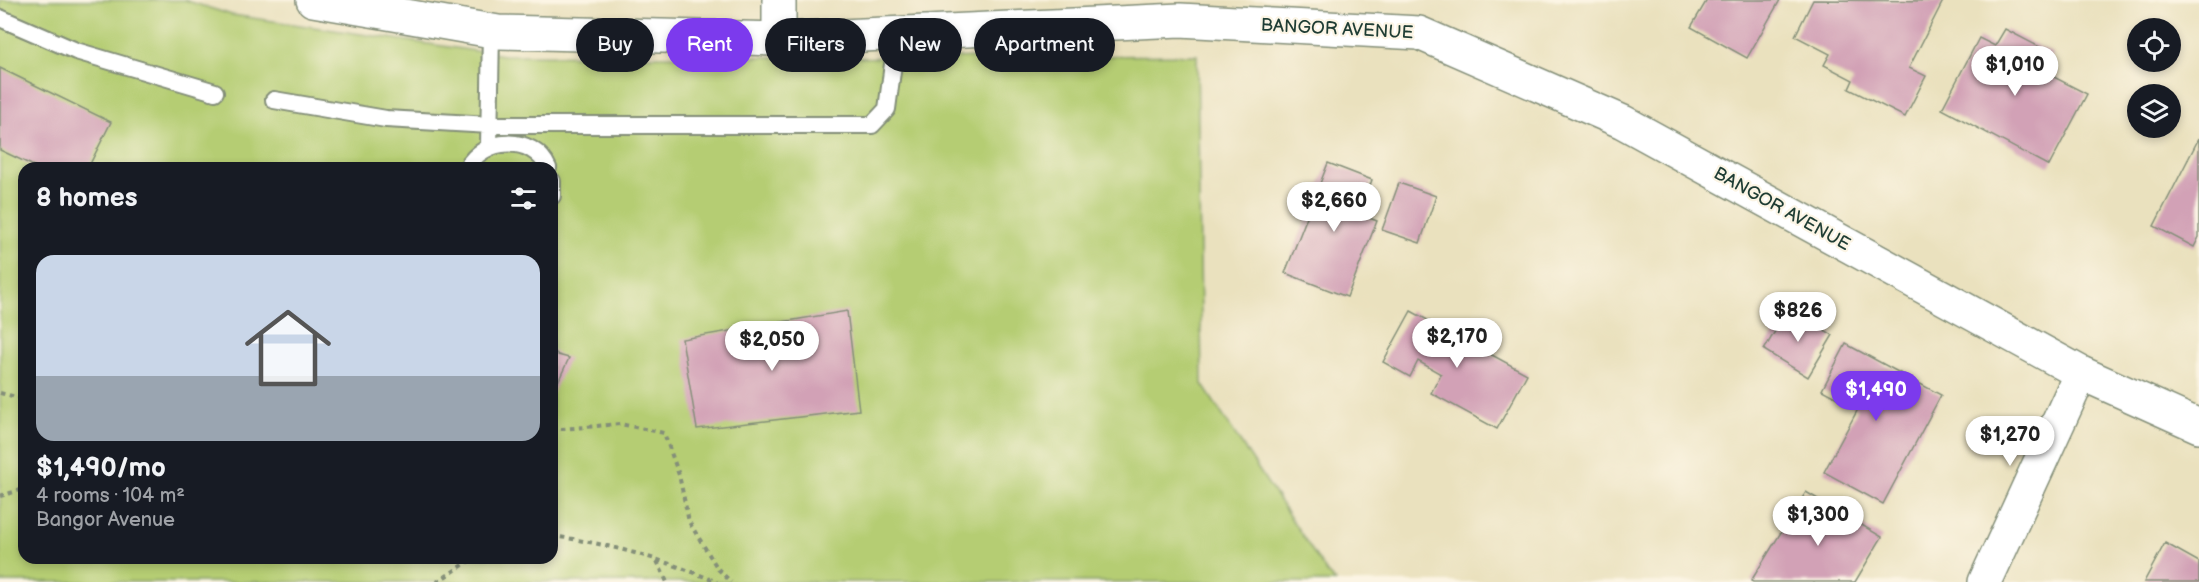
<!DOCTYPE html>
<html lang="en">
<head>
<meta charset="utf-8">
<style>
	:root { --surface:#171b24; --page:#242831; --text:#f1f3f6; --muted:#9ea1a6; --accent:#7c3aed }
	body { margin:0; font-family:"Balsamiq Sans",sans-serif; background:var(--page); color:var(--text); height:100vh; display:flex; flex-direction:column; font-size:22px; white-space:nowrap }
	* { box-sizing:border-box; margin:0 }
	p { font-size:20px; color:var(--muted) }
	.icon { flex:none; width:33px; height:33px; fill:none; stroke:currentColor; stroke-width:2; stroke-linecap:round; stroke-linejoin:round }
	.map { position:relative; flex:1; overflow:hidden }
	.sheet { position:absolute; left:18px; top:162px; width:540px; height:402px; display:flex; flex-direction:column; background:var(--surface); border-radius:18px; box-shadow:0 3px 9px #0003 }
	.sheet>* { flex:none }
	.guide { position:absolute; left:576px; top:18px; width:570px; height:54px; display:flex; gap:12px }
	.tools { position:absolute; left:2127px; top:18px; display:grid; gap:12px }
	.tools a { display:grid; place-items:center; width:54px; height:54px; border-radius:50%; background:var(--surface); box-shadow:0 3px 9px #0003; font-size:30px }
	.price { position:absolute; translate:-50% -51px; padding:0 14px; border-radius:21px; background:#fff; color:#222; font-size:20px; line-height:39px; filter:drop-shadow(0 2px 3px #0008) }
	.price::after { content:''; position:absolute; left:50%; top:36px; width:18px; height:14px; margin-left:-9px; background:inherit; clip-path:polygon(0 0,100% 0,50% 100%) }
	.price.selected { background:var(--accent); color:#fff }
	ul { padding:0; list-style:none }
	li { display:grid; align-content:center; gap:12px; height:318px; padding:0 18px }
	li span { display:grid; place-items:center; height:186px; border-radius:18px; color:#555 }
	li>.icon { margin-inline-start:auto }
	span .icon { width:108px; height:108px; fill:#fffc; stroke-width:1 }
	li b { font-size:26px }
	h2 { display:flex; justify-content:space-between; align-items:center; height:72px; padding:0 18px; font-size:26px }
	.tag { padding:0 21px; border-radius:27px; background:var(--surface); box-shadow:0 3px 9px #0003; font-size:21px; line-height:54px }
	.tag.selected { background:var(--accent); color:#fff }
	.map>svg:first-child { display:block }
</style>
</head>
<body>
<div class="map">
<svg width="2199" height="582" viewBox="0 0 2199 582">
	<rect width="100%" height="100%" fill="#fcf5e5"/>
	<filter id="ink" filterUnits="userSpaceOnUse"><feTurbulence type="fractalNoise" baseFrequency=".0167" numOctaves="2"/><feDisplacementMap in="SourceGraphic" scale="12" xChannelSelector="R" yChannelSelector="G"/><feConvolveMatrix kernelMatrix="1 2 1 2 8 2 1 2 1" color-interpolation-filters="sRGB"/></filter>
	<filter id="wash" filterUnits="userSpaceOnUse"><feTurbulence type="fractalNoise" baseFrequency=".008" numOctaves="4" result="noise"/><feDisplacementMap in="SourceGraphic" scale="24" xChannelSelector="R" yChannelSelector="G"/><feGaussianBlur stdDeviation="1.35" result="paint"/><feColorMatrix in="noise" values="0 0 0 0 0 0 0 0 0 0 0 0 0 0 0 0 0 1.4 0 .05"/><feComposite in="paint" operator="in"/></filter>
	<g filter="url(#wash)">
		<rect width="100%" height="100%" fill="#eae1be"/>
		<path fill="#b5cd73" stroke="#6a8554" stroke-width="1.5" fill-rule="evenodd" d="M0 0H184L232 15 503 55 917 58 1197 55 1202 384 1327 573 1336 582H0ZM24 168H552V558H24Z"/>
		<g id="blocks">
			<path fill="#d2a1b6" d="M1707 0H1780L1747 58 1691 27Z
				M1813 0 1943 1 1909 68 1926 76 1905 117 1849 89 1853 80 1824 65 1830 54 1795 36Z
				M2005 29 2053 54 2044 72 2087 94 2049 166 1942 109 1979 38 1995 46Z
				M0 68 111 122 88 168H38L0 150Z
				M2199 138V237L2194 247 2154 226Z
				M1328 163 1372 180 1359 214 1377 221 1347 297 1285 273Z
				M1399 183 1436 196 1420 243 1382 230Z
				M1788 309 1833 335 1808 377 1764 350Z
				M847 311 859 410 697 429 682 339Z
				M1411 311 1527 374 1497 429 1431 393 1441 374 1418 361 1410 377 1383 362Z
				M1846 344 1941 395 1883 504 1824 472 1858 409 1822 390Z
				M552 349 558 355 569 358 552 395Z
				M1806 492 1882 537 1855 582H1753L1751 581Z
				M2165 543 2199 562V582H2144Z"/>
		</g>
	</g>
	<g filter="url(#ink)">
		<use href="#blocks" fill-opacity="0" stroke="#848f79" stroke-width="1.5"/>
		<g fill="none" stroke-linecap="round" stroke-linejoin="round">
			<g stroke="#848f79" stroke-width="20">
				<path id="service" d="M0 18 76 51 215 92
					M274 100 386 119 490 125H872L887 109 897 34
					M489 147 491 30
					M467 168C483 137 533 134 548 168
					M552 181V196"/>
			</g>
			<g stroke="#848f79" stroke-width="36">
				<path id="minor" d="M313 0 498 32 779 39 1180 20 1419 33 1623 122 2081 373 2199 426
					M779 39V0
					M1985 582 2081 373"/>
			</g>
			<path stroke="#848f79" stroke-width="4" stroke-dasharray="4.5 4.5" stroke-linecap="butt" d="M0 393 24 399
				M552 428 562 429 620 424 664 433 679 475 689 522 718 569 731 582
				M0 496 24 489
				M552 536C607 543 666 560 717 582
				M657 561 667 582
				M437 582 474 558"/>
			<use href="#service" stroke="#fff" stroke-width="16"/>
			<use href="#minor" stroke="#fff" stroke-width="33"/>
		</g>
	</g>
	<g text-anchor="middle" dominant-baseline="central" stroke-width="4.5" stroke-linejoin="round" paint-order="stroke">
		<g font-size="18" fill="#1f3d34" stroke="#fcf5e5">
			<text transform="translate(1337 29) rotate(3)">BANGOR AVENUE</text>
			<text transform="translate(1782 209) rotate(29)">BANGOR AVENUE</text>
		</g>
	</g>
</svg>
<div class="tools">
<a><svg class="icon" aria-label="locate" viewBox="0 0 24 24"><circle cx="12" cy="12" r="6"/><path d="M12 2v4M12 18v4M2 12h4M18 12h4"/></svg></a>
<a><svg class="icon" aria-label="layers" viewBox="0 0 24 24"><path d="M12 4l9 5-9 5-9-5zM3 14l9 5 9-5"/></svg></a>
</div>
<b class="price" style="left:2015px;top:97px">$1,010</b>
<b class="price" style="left:1334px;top:233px">$2,660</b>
<b class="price" style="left:1798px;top:343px">$826</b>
<b class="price" style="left:1457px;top:369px">$2,170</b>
<b class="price" style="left:772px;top:372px">$2,050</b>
<b class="price selected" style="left:1876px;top:422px">$1,490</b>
<b class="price" style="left:2010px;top:467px">$1,270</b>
<b class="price" style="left:1818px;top:547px">$1,300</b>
<div class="guide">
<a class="tag">Buy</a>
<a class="tag selected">Rent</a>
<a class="tag">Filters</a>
<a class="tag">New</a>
<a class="tag">Apartment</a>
</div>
<section class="sheet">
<h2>8 homes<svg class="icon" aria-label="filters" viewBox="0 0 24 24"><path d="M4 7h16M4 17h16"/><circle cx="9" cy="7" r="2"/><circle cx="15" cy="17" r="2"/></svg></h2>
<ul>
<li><span style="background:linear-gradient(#c9d6e8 65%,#9aa5b1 0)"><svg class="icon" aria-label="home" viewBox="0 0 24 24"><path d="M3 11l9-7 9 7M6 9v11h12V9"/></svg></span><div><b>$1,490/mo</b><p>4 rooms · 104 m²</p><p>Bangor Avenue</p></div></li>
</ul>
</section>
</div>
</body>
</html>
